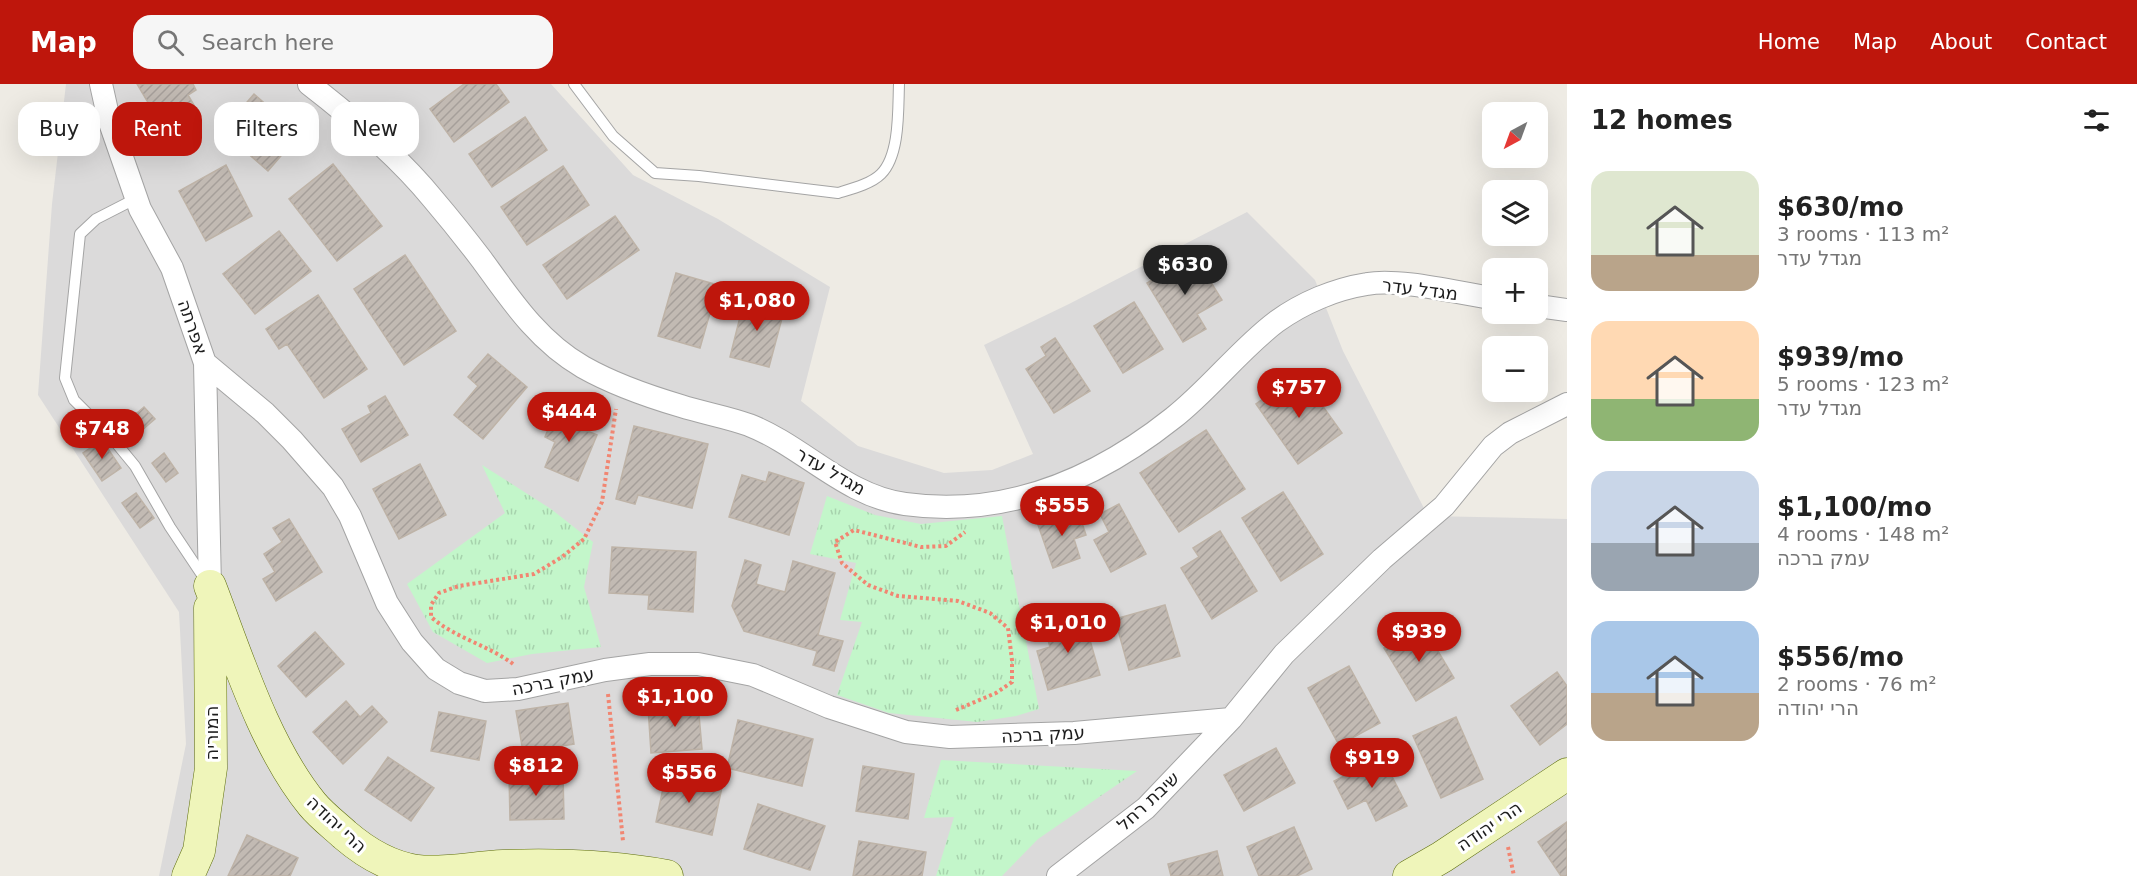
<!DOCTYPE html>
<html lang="en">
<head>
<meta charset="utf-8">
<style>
	:root { --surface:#fff; --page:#f6f6f6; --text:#222; --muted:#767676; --accent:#be160c }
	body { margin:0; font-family:"DejaVu Sans","Noto Sans Hebrew",sans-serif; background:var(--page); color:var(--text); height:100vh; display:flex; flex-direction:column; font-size:22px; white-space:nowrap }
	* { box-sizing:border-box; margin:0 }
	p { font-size:20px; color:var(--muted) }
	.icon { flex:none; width:33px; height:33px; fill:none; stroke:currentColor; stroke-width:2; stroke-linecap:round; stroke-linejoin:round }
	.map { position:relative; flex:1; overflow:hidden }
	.sheet { display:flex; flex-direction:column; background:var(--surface); width:570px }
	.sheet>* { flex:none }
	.hud { position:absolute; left:18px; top:18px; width:570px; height:54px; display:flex; gap:12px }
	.needle { width:39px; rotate:221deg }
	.controls { position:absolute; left:1482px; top:18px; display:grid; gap:12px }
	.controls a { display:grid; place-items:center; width:66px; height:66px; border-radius:12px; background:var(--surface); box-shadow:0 6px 24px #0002; font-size:30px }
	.price { position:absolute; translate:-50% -51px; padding:0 14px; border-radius:21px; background:var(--accent); color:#fff; font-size:20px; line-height:39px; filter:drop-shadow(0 2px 3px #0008) }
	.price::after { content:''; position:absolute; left:50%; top:36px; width:18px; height:14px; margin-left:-9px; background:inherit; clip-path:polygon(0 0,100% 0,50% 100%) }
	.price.active { background:#222; color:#fff }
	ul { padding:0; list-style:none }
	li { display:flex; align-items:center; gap:18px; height:150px; padding:0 24px }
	li span { display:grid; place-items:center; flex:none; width:168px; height:120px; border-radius:18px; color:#555 }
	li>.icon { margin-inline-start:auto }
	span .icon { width:72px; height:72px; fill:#fffc; stroke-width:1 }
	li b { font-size:26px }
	h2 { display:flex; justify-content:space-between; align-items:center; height:72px; padding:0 24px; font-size:26px }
	.tag { padding:0 21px; border-radius:18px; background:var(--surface); box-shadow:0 6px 24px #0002; font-size:21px; line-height:54px }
	.tag.active { background:var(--accent); color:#fff }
	header { display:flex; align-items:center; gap:36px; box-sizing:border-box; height:84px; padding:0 30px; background:var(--accent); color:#fff }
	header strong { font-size:28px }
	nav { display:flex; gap:33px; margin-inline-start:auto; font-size:21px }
	.search { width:420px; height:54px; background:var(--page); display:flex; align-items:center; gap:15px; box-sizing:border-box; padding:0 21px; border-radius:18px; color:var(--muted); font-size:22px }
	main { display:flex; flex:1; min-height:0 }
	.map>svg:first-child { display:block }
</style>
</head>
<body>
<header>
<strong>Map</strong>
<div class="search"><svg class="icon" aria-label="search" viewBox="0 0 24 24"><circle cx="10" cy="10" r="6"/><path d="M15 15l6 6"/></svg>Search here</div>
<nav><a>Home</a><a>Map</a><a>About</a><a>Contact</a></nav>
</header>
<main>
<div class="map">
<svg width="1567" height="792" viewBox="0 0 1567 792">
	<defs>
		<pattern id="park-tufts" width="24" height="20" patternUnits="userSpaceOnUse" patternTransform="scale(1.5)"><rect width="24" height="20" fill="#c3f6ca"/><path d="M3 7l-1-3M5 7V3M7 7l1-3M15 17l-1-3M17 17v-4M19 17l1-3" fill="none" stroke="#a7d2ad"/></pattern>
		<pattern id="building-hatch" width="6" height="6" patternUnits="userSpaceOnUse" patternTransform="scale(1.5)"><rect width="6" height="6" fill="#c2bab3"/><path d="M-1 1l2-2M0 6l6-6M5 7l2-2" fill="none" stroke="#a69f9a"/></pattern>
	</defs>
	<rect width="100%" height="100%" fill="#eeebe4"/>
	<path fill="#dbdada" d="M66 0H551L633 91 718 135 830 203 801 317 858 362 944 389 992 386 1033 370 984 261 1069 220 1247 128 1315 196 1343 267 1428 432 1567 435V792H159L186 660 179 528 38 311 52 120Z"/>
	<path fill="url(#park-tufts)" d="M482 381 551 425 593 458 584 503 601 563 532 570 487 579 433 548 407 500 505 429Z
		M827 412 875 431 921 440 1002 432 1039 625 1016 632 977 638 889 629 837 611 862 538 840 536 856 479 810 470Z
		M941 676 1137 687 1038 755 1002 792H936L954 733 924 734Z"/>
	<path fill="url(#building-hatch)" stroke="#beb3a7" stroke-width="1.5" d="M137 0H193L196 6 188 11 198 28 165 47Z
		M464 0H496L509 18 454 58 430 25Z
		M254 10 277 30 269 39 292 59 268 87 222 47Z
		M525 33 547 66 492 103 469 70Z
		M333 80 382 142 337 177 289 115Z
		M226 81 252 132 206 157 179 107Z
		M563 82 589 121 527 161 501 123Z
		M615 132 639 166 567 215 543 181Z
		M279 147 311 187 255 230 223 190Z
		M405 171 456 247 404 281 354 205Z
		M1194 171 1222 216 1197 230 1206 245 1183 258 1147 199Z
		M676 189 718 201 700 264 658 252Z
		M318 211 367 285 324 314 287 260 279 265 266 245Z
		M745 213 785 223 769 283 730 273Z
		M1134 218 1163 265 1123 289 1094 242Z
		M1055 254 1090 307 1054 329 1026 285 1046 272 1041 263Z
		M488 270 527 303 483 355 454 331 478 302 468 293Z
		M1299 289 1342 349 1298 380 1256 320Z
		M385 312 408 351 361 378 342 345 371 329 368 322Z
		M558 321 590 334 585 346 597 351 578 397 545 383 555 358 545 353Z
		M144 323 155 335 134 353 124 340Z
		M634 342 708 360 692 424 638 411 635 420 616 415Z
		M1206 346 1245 405 1179 448 1140 389Z
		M102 356 121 384 102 397 83 369Z
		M164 369 178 389 166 398 152 379Z
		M420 380 446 431 399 455 373 405Z
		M769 388 804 399 789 451 729 433 742 391 766 398Z
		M1283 408 1323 470 1281 497 1242 434Z
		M136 409 154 434 140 444 122 419Z
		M1119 420 1146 470 1111 488 1094 456 1109 448 1100 430Z
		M1077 424 1086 451 1074 455 1080 474 1053 484 1037 438Z
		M289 435 322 488 276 517 263 495 275 488 264 470 282 458 273 444Z
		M1220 447 1257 507 1212 535 1181 484 1199 473 1193 464Z
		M612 463 696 468 693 528 648 525 649 511 609 509Z
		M745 476 761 481 756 500 785 508 793 477 835 489 818 551 843 557 834 587 813 581 817 567 744 547 732 522Z
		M1165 521 1180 572 1129 586 1115 535Z
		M1083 532 1100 591 1048 606 1037 567 1050 563 1044 542Z
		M1423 542 1454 594 1416 617 1384 564Z
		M315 548 344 580 306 613 278 582Z
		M1349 582 1380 639 1339 661 1308 604Z
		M1557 588 1567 602V640L1540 661 1511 622Z
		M346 617 360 633 372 622 387 638 343 680 313 648Z
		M568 619 574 660 523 668 516 627Z
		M698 619 702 665 651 669 648 623Z
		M439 628 486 637 479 676 431 667Z
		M1456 633 1483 695 1441 714 1413 652Z
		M738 636 813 655 802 702 727 684Z
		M1276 664 1295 699 1244 727 1224 691Z
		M388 673 434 704 411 737 365 706Z
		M1382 673 1407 722 1376 737 1366 716 1348 725 1334 697Z
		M863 682 914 690 908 735 856 727Z
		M509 690H563L564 735 510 736Z
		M666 690 722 703 712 751 656 738Z
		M758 720 825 742 810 786 744 765Z
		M1567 738V792H1561L1538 758Z
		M1294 743 1312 785 1297 792H1259L1247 763Z
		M247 751 298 774 290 792H228Z
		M859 757 926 768 922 792H853Z
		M1217 767 1223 792H1171L1168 780Z"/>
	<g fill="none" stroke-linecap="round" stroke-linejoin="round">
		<g stroke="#a4a4a4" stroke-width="12">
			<path id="lane" d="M574 0 613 52 655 89 699 92 838 109C851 105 871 100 881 90 900 71 898 26 899 0
				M137 114 96 135 80 150 65 294 74 316 112 354 135 382 170 443 206 497"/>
		</g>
		<g stroke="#a4a4a4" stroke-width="24">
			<path id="street" d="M101 0 109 36 140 125 172 184 205 279 210 502
				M309 0C353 34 398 72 433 115 450 135 466 155 482 176 511 216 538 257 583 283 613 300 647 312 681 322 703 329 727 333 749 341 803 362 845 412 905 420 1006 434 1095 396 1173 334 1209 306 1240 265 1276 238 1302 219 1335 205 1367 200 1399 194 1458 209 1492 214
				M1538 222 1567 226
				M205 279 265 329 292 356 333 403 350 432 387 519 412 558 436 585 459 599 485 607 518 605 605 586 650 580H698L753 591 829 623 906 648 950 653 1074 649 1231 635
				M1058 792 1146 724 1231 635 1284 570 1382 475 1444 422 1493 362 1510 349 1567 320"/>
		</g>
		<g stroke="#5d6d0b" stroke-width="33">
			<path id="secondary" d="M210 502C237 572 264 661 312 720 321 731 334 741 345 751 366 769 389 783 417 787 445 790 475 783 503 782 558 780 612 782 667 792
				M188 792 199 767 211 684 210 524
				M1409 792 1442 773 1567 690"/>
		</g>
		<path stroke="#f18672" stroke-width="4" stroke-dasharray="3 3" stroke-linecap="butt" d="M513 580C488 561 455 554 431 533V521L439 509 459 502 534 490 562 473 584 455 602 418 616 325
			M608 610 623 757
			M956 626 996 609 1012 598V576L1008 544 990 529 958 517 898 512 868 501 842 479 835 458 854 446 921 463 946 462 965 448
			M1508 763 1514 792"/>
		<use href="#lane" stroke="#fff" stroke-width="10"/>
		<use href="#street" stroke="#fff" stroke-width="22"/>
		<use href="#secondary" stroke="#eff5ba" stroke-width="32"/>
	</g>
	<g text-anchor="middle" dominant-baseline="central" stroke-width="6" stroke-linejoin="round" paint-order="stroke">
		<g font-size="18" fill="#1d1d1d" stroke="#fff">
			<text transform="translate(1420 205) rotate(7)">מגדל עדר</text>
			<text transform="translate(193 243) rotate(71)">אפרתה</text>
			<text transform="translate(831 387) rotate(30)">מגדל עדר</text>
			<text transform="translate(553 597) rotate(-11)">עמק ברכה</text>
			<text transform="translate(211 649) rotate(-90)">המוריה</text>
			<text transform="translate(1043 650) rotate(-3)">עמק ברכה</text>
			<text transform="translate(1148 717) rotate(-43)">שיבת רחל</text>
			<text transform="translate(337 740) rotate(43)">הרי יהודה</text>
			<text transform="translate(1489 742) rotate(-34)">הרי יהודה</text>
		</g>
	</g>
</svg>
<div class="controls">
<a><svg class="needle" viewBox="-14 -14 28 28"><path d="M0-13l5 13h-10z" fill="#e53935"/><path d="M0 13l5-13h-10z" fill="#767676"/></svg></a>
<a><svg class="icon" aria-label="layers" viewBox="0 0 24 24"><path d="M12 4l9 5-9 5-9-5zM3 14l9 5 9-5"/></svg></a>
<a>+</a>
<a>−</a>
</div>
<b class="price active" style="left:1185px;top:212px">$630</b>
<b class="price" style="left:757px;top:248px">$1,080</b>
<b class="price" style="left:1299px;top:335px">$757</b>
<b class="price" style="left:569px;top:359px">$444</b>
<b class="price" style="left:102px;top:376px">$748</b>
<b class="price" style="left:1062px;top:453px">$555</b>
<b class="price" style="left:1068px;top:570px">$1,010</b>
<b class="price" style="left:1419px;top:579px">$939</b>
<b class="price" style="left:675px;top:644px">$1,100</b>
<b class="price" style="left:1372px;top:705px">$919</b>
<b class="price" style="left:536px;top:713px">$812</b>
<b class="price" style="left:689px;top:720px">$556</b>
<div class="hud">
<a class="tag">Buy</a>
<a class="tag active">Rent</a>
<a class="tag">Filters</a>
<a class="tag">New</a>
</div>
</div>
<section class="sheet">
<h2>12 homes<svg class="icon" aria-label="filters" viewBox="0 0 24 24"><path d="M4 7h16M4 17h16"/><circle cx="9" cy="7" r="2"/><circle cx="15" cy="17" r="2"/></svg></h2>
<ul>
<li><span style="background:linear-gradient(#dfe7d0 70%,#b9a48a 0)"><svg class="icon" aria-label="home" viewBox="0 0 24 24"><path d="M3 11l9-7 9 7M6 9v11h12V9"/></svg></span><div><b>$630/mo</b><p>3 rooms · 113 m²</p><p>מגדל עדר</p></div></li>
<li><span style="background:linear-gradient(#ffd9b3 65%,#8fb573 0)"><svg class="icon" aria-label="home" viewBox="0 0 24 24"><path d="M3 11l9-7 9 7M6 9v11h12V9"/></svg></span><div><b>$939/mo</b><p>5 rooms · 123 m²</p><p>מגדל עדר</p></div></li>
<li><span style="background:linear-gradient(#c9d6e8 60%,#9aa5b1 0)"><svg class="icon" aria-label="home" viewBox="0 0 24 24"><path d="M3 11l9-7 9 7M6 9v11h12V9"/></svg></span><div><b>$1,100/mo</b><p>4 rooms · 148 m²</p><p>עמק ברכה</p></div></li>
<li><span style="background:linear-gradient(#a9c7e8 60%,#b9a48a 0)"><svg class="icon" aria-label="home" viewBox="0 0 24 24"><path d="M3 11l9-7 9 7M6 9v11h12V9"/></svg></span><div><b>$556/mo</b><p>2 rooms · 76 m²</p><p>הרי יהודה</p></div></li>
</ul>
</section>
</main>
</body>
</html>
